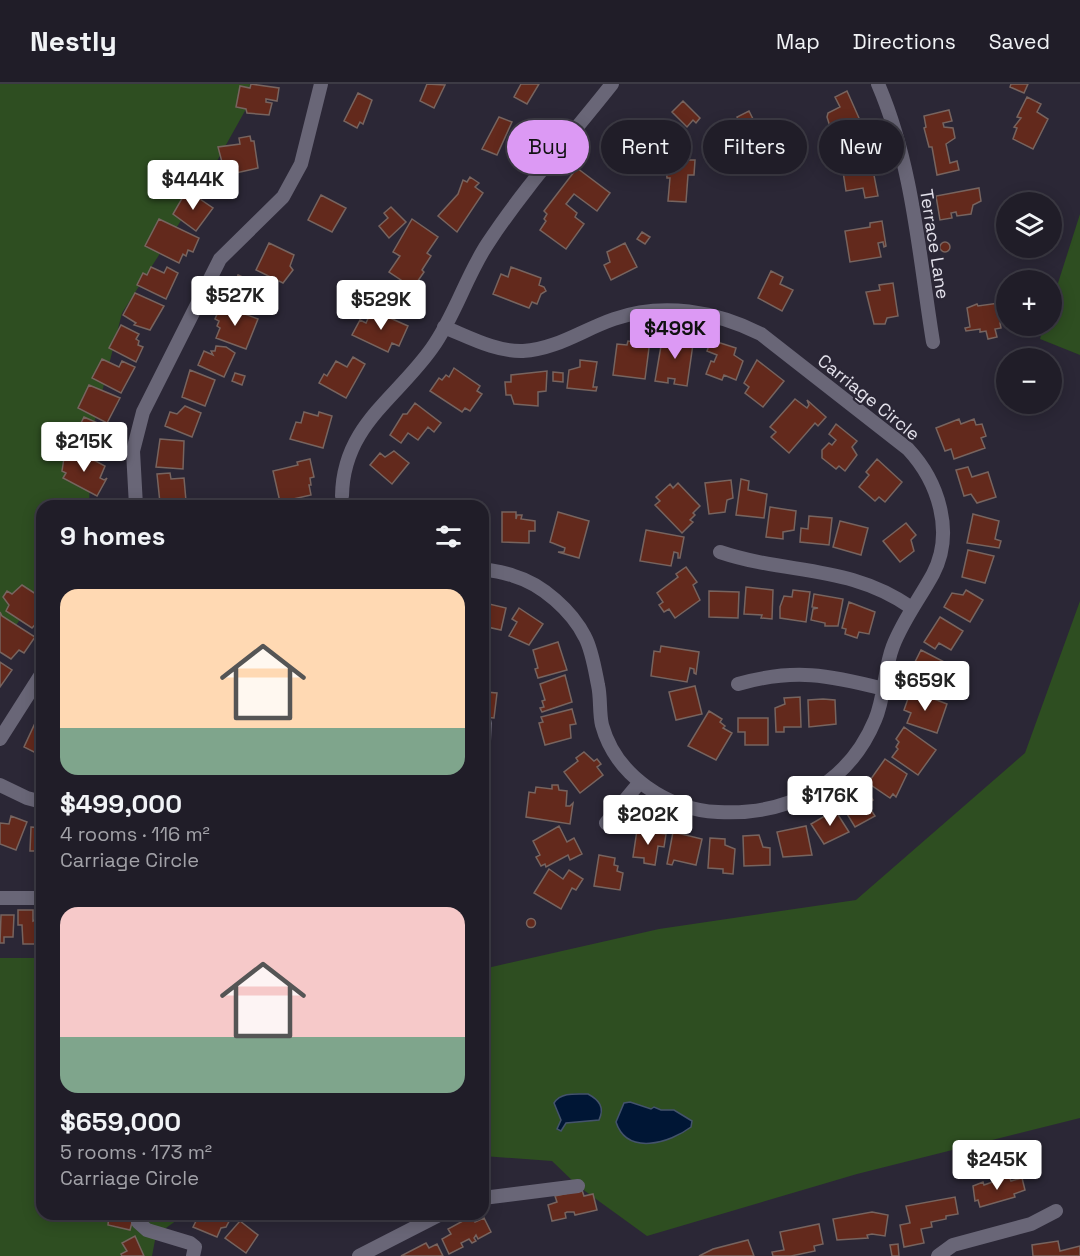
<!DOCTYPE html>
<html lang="en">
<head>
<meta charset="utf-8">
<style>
	:root { --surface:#201d28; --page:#2d2a34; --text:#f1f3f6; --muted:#a2a2a8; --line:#3d3b45; --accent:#dc99f4 }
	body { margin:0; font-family:"Space Grotesk",sans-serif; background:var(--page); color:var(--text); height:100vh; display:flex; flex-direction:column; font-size:22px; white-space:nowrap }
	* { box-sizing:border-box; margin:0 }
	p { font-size:20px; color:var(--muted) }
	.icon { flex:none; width:33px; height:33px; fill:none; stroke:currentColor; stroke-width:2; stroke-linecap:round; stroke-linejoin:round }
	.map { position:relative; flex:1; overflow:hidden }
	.panel { position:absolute; left:36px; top:416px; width:453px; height:720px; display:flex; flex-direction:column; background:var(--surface); border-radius:18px; box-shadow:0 3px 15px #0003,0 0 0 2px var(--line) }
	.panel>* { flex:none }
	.hud { position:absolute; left:507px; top:36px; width:483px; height:54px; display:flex; gap:12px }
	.tools { position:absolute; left:996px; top:108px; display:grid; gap:12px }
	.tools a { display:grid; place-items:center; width:66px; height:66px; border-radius:50%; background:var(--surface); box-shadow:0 3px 15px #0003,0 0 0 2px var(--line); font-size:30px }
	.price { position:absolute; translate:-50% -51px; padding:0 14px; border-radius:6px; background:#fff; color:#222; font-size:20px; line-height:39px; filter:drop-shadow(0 2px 3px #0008) }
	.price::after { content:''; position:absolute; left:50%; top:36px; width:18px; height:14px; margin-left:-9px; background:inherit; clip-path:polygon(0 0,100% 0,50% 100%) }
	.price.current { background:var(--accent); color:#111 }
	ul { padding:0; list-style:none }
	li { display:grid; align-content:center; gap:12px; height:318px; padding:0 24px }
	li span { display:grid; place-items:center; height:186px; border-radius:18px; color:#555 }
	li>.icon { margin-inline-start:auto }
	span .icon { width:108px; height:108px; fill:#fffc; stroke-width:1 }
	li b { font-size:26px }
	h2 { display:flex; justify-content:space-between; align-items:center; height:72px; padding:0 24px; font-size:26px }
	.tag { padding:0 21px; border-radius:27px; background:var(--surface); box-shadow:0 3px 15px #0003,0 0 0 2px var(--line); font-size:21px; line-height:54px }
	.tag.current { background:var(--accent); color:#111 }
	header { display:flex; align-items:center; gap:36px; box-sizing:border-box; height:84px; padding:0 30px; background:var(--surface); border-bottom:2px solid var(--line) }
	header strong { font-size:28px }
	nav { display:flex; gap:33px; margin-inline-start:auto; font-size:21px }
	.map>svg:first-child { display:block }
</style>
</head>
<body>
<header>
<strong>Nestly</strong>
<nav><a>Map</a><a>Directions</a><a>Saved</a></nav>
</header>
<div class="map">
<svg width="1080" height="1172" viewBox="0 0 1080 1172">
	<rect width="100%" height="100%" fill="#2b2736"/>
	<path fill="#2e4e21" d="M0 0H250L246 25 203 102 122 229 92 348 89 421 42 422V503L0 565Z
		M1080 130V271L1040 255 1044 242H1052V218Z
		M1080 517V1034L857 1090 647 1152 578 1102 552 1077 483 1072V885L659 845 856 816 1025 669Z
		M0 874H42V1130H281L230 1136 180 1134 156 1151 152 1172H0Z"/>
	<path fill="#001635" stroke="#44536c" stroke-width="1.5" d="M588 1010C599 1016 605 1023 599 1036L566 1039 561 1047 557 1045 561 1036 554 1019C561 1008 576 1010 588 1010Z
		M630 1018 651 1025 654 1023 661 1026H674L692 1037 691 1043C670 1059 627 1072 616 1038L624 1019Z"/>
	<path fill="#63291c" stroke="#77645f" stroke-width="1.5" d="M251 0 279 4 277 17 266 15V18L272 19 269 31 247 29 246 25 236 23 240 2 250 4Z
		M427 0 445 1 434 24 420 17Z
		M521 0H539L527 20 514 13Z
		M1011 0H1028L1024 9 1010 3Z
		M847 7 863 43 841 53 838 47 835 49 833 45 831 46 827 33 828 29 840 23 835 13Z
		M358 9 372 16 363 40 360 38 357 44 344 37Z
		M1027 13 1041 20 1037 28 1048 35 1033 65 1013 55 1017 44 1014 43 1021 34 1017 33Z
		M683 17 700 34 696 39 693 36 687 43 672 28Z
		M949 26 952 37 943 39 944 43 953 44 955 54 946 60 950 79 957 77 959 86 937 91 932 63H929L924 44 926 43 924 32Z
		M749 27 753 35 741 41 737 33Z
		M499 33 512 38 497 71 482 65Z
		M668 45 683 46 682 62 688 63 691 65 689 76H695L694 91H688L686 118 668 117 670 94H667L666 81Z
		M250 52 251 57H254L258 84 231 90 229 81 223 82 218 63 240 60 239 54Z
		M859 78 861 84H866V87L873 86 878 112 865 114 863 104 846 107 842 81Z
		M577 84 610 109 597 127 574 110 566 120 577 129 575 133 584 140 566 165 540 146 546 137 544 135 547 130 544 127Z
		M470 93 479 99 475 103 483 109 457 148 438 132 458 110 463 96 467 98Z
		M979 104 981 117 973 121 971 130 957 132 956 128 951 129 952 134 940 136 936 112Z
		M191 109 213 124 196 147 173 130 184 111 187 114Z
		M321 111 346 124 332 148 308 136Z
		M391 123 406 138 389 154 379 142 388 134 384 129Z
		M159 135 199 154 193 168 188 166 186 172 183 170 179 179 145 162Z
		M412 135 438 153 427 169 431 172 422 186 424 188 413 204 389 188 400 172 393 168Z
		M882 137 886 162 884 163 883 158 878 159 881 173 850 178 845 147 870 143V139Z
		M642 148 650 153 645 160 637 155Z
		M940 163a5 5 0 1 1 10 0a5 5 0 1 1-10 0Z
		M269 159 294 171 290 182 293 186 283 199 256 186Z
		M625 159 637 183 611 196 604 181 610 178 607 168Z
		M151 183 164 189 167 183 178 189 166 215 137 201 143 189 147 191Z
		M511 183 541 194 539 201 544 203 546 207 541 210 537 220 532 218 529 224 493 210 501 190 508 193Z
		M771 187 783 193 780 200 793 206 782 227 758 214Z
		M238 191 263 202 251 227 229 217Z
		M893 199 898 232 887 234 885 240H874L866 208 880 206 879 201Z
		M135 209 164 222 150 246 134 241 136 239 123 231Z
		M1006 218V237L1000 239 1001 244 995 245 997 253 988 255 986 247 980 248V245L966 247 965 244 970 243 967 224 977 220 978 222Z
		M221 221 258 235 246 265 216 254 220 244 217 242 219 237 215 235Z
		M372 226 408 242 399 262 392 259 388 268 352 251 360 236 366 239Z
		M121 241 139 250 136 255 139 257 138 261 143 263 136 278 109 264Z
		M673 250 694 253 687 302 674 300 675 295 668 294V299L655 297 662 256 672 258Z
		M635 254 650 256 645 295 613 291 617 260 627 261 628 257 635 258Z
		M711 256 736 264 734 271 743 277 736 296 724 291 722 296 706 290 711 277 714 278 717 271 707 267Z
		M216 262 226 263 235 269 224 293 198 281 204 267 213 271 211 267H215Z
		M353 273 365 280 346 314 319 299 324 290 327 292 336 277 347 283Z
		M102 275 119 283 122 277 135 283 121 309 92 294Z
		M580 276 597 278 593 303H597L596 307 567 304 569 286 580 283Z
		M757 276 784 297 763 323 745 309 749 303 744 299Z
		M454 284 480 302 477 307 482 310 470 327 465 324 462 328 430 307 439 294 442 296 446 291 449 293Z
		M190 286 215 296 205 322 182 313Z
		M547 287 546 307 538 308V322L514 320 511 311H506L505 298H511V291Z
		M553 288 563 289V298L553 297Z
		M235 289 245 292 242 301 232 297Z
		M89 301 120 314 107 339 78 324Z
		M795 315 807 324 809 321 807 316 826 333 818 342 815 339 789 369 771 353 776 348 770 343Z
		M415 319 441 339 434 348 428 343 418 356 408 349 401 359 390 351 403 330H407Z
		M185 322 201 329 192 353 165 342 170 328 177 330Z
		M304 328 318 332 319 328 332 332 323 364 290 355 296 338 301 339Z
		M84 333 109 344 96 371 83 365 86 359 74 353Z
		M959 335 961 340 974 335 976 341 982 340 986 352 981 354 985 364 954 375 951 365 945 367 936 344Z
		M836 340 857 357 852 363 857 371 845 387 839 382 836 385 822 374V366L829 359 832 361 836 356 829 350Z
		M160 355 184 357 183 385 156 383Z
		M77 367 105 382 100 394 104 396 107 394 97 412 63 394 66 389 62 387 64 374 70 371 74 373Z
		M394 367 409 379 392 400 370 381 380 369 385 373Z
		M310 375 314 393 310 394 311 401H309L311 411 280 418 273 387 298 381 297 378Z
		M877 375 902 398 885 418 879 413 875 417 859 403 869 391 866 388Z
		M968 383 972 393 988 388 996 413 977 419 971 410 964 412 956 386Z
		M170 389 171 395 184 394 186 417 160 419 157 390Z
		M741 395 749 397 748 406 767 410 764 434 736 431Z
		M731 396 733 414 727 416 725 428 709 430 705 399Z
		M678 399 700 422 693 429 695 431 690 436 693 438 682 449 655 421 660 417 656 413 670 400 673 404Z
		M770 423 796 427 794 446 783 448V455L766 453Z
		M502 428H516V435L517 431H522L521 435 535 437V447H529V459L502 458Z
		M558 428 589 437 579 474 558 468H564L565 464 550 458Z
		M973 430 999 437 995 455 1001 457 999 464 967 459Z
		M809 432 832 434 829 461 800 458 801 444 808 445Z
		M840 437 868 444 861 471 833 463Z
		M906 439 916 451 911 456 914 467 900 478 883 457Z
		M646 446 684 453 680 474H678V469L674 468 671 482 640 477Z
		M968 466 994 472 985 499 962 493Z
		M686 483 697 498 693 501 700 516 675 534 669 525 664 528 659 521 663 518 657 509 678 493 676 490Z
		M22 501 42 514V533L32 544 6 527 9 521 3 513 7 507 12 510Z
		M746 503 773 506 772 535 761 534 762 531 744 530Z
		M793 506 810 508 806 538 780 534V523L784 512 792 513Z
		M966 506 983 516 970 538 944 523 952 509 963 511Z
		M709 507 739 508 738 534 709 533Z
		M814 510 843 515 838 542H825V539L811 536 813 525 818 524 812 523Z
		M483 511 490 512 489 520 506 524 501 546 487 543 486 550 483 549Z
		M849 518 875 528 869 550 859 548 857 554 845 550 846 545 842 544Z
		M519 524 543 540 529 561 509 552 517 538 512 535Z
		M0 528 2 532 35 553 24 569 19 566 11 575 0 568Z
		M940 533 963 547 951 566 939 559 935 565 924 558Z
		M558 558 567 586 538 594 535 585 538 584 533 566Z
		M661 562 699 568 696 590 694 589V585L690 584 687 598 651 592 654 567 660 568Z
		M921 566 956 584 953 589 957 590 956 597 947 610 943 609 942 612 914 598 918 589 915 588 918 582 914 580Z
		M0 578 12 586 0 603Z
		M565 591 572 618 542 628 540 624 544 623 542 617 545 616 540 600Z
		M483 600 487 601 486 608 497 609 494 634 483 633Z
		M695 602 702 630 676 636 669 608Z
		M911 606 947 620 937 649 907 639 911 629 904 626Z
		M800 613 801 643H784V648H776L775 624 785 620 784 614Z
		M823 615 835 616 836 640 809 643 808 616Z
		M572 625 576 640 570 641 571 654 545 661 539 639 543 638 541 633Z
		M709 627 722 635 720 638 725 642 723 644 732 649 716 676 688 662Z
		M738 634H768V661H745V648H738Z
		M36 637 42 640V672L24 663Z
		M904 643 936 666 918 691 892 673 898 665 896 663 899 658 896 655Z
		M584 668 594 677 597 675 601 680 597 683 603 691 580 709 564 688 578 677 576 674Z
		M885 675 907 690 896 713 893 710 890 714 868 699Z
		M552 701H558L559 706 567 707 566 722H570L573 719 570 740 526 733 529 708 535 709 536 703 552 705Z
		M866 705 873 716 867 720 875 732 855 743 841 720Z
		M835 726 849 748 824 760 811 740Z
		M11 732 27 738 16 766 0 760V739L9 740Z
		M559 742 567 758 574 754 582 770 570 776 568 771 546 783 545 780 541 782 536 773 540 771 533 757Z
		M806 742 812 771 783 773 777 748Z
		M31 743 42 744V772L39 767H30Z
		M637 746 666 750 664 763 658 762 655 781 644 779V774L633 773Z
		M673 748 702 755 696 781 674 776 672 781 667 780Z
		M759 751 763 763 770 764V781L744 782 743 752Z
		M710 754 725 755V761L735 765 733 790 723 789V785L708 784Z
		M599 771 615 774 614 781 618 782 617 787 623 789 620 806 594 802Z
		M549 785 563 795 569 786 583 795 576 806 572 804 561 825 534 809Z
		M18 826H33V837L42 833V860H23L22 841H18Z
		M1 831H14L13 853H4V859H0Z
		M526.5 839a4.5 4.5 0 1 1 9 0a4.5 4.5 0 1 1-9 0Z
		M1009 1092 1011 1097 1022 1094 1025 1106 1014 1110 1015 1113 980 1123 978 1116 975 1117 973 1102 983 1098 984 1101Z
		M582 1106 584 1112 593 1110 597 1126 575 1131 574 1128H567L565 1129 566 1134 552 1137 548 1121 557 1118 555 1112Z
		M955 1113 958 1130 946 1132V1135L931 1138 932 1143 921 1145 924 1159 904 1163 900 1141 910 1139 906 1122Z
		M872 1128 888 1131 885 1152 872 1150 867 1151 868 1154 837 1156 833 1135Z
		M109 1130 134 1131 130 1146 108 1141Z
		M147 1130H164V1135L151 1133V1130Z
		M165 1130H189L188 1134Z
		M193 1130H233L226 1143 221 1144 217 1153 193 1143 197 1135Z
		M472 1132 475 1138 484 1134 491 1148 478 1155 476 1151 474 1154 476 1157 472 1159 469 1155 461 1159 463 1163 449 1170 442 1155 451 1150 448 1145Z
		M240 1137 258 1151 246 1169 225 1154Z
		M819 1140 823 1160 814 1162 815 1167 791 1172H773L772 1168 784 1166 780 1148Z
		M135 1152 144 1172H122L121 1170 127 1167 122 1159Z
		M748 1156 754 1172H699L713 1165Z
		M1058 1157 1060 1167 1080 1162V1172H1033L1032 1161Z
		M426 1159 429 1164 437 1160 443 1172H401Z
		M898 1160 899 1172H892L890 1161Z"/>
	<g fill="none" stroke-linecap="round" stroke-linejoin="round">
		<path stroke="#696677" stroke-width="14" d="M878 0C913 81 919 172 933 258
			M444 243C469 253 496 268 523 267 557 265 582 246 614 235 663 218 715 227 761 250L908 365C938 397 955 448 933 490 920 514 903 536 893 562 884 585 885 613 875 636 848 701 787 732 718 728 668 726 616 692 602 641 599 628 601 614 598 601 595 586 592 566 585 553 572 527 542 500 514 492 504 488 493 487 483 485
			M342 412C343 342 396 315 432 264 455 232 466 192 488 159 524 104 571 52 612 0
			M136 422 133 367 143 328 220 175 283 113 301 80 321 0
			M720 468C789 491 849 480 912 524
			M738 600C794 584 829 591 884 605
			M0 655 42 589
			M483 675 485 639
			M0 701 27 714 42 718
			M606 739 640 698
			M0 814H42
			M483 1114 578 1102
			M138 1138 147 1146 190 1159 195 1163 193 1172
			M359 1172 441 1130
			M938 1172 953 1161 1031 1140 1056 1127"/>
	</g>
	<g text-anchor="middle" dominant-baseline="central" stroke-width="4.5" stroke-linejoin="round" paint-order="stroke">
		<g font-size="18" fill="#e3e1eb" stroke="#2b2736">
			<text transform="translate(935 160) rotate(81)">Terrace Lane</text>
			<text transform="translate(869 313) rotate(39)">Carriage Circle</text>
		</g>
	</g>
</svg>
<div class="tools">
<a><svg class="icon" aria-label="layers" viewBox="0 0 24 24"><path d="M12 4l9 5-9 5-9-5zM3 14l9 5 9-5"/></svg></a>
<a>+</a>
<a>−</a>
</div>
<b class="price" style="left:193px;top:127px">$444K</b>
<b class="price" style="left:235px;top:243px">$527K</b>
<b class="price" style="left:381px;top:247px">$529K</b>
<b class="price current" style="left:675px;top:276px">$499K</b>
<b class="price" style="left:84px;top:389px">$215K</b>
<b class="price" style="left:925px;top:628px">$659K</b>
<b class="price" style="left:830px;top:743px">$176K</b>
<b class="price" style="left:648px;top:762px">$202K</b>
<b class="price" style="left:997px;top:1107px">$245K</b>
<div class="hud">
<a class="tag current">Buy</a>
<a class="tag">Rent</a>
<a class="tag">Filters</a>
<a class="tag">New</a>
</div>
<section class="panel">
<h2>9 homes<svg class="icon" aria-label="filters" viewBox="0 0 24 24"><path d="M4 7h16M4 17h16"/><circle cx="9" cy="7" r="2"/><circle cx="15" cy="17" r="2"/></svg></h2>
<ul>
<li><span style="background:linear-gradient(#ffd9b3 75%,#7fa58c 0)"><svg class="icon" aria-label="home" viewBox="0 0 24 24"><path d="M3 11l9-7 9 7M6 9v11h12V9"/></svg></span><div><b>$499,000</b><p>4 rooms · 116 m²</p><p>Carriage Circle</p></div></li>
<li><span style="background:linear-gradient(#f6c9c9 70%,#7fa58c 0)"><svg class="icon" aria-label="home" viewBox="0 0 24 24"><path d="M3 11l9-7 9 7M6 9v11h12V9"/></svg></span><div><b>$659,000</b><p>5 rooms · 173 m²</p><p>Carriage Circle</p></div></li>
</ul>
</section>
</div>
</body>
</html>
